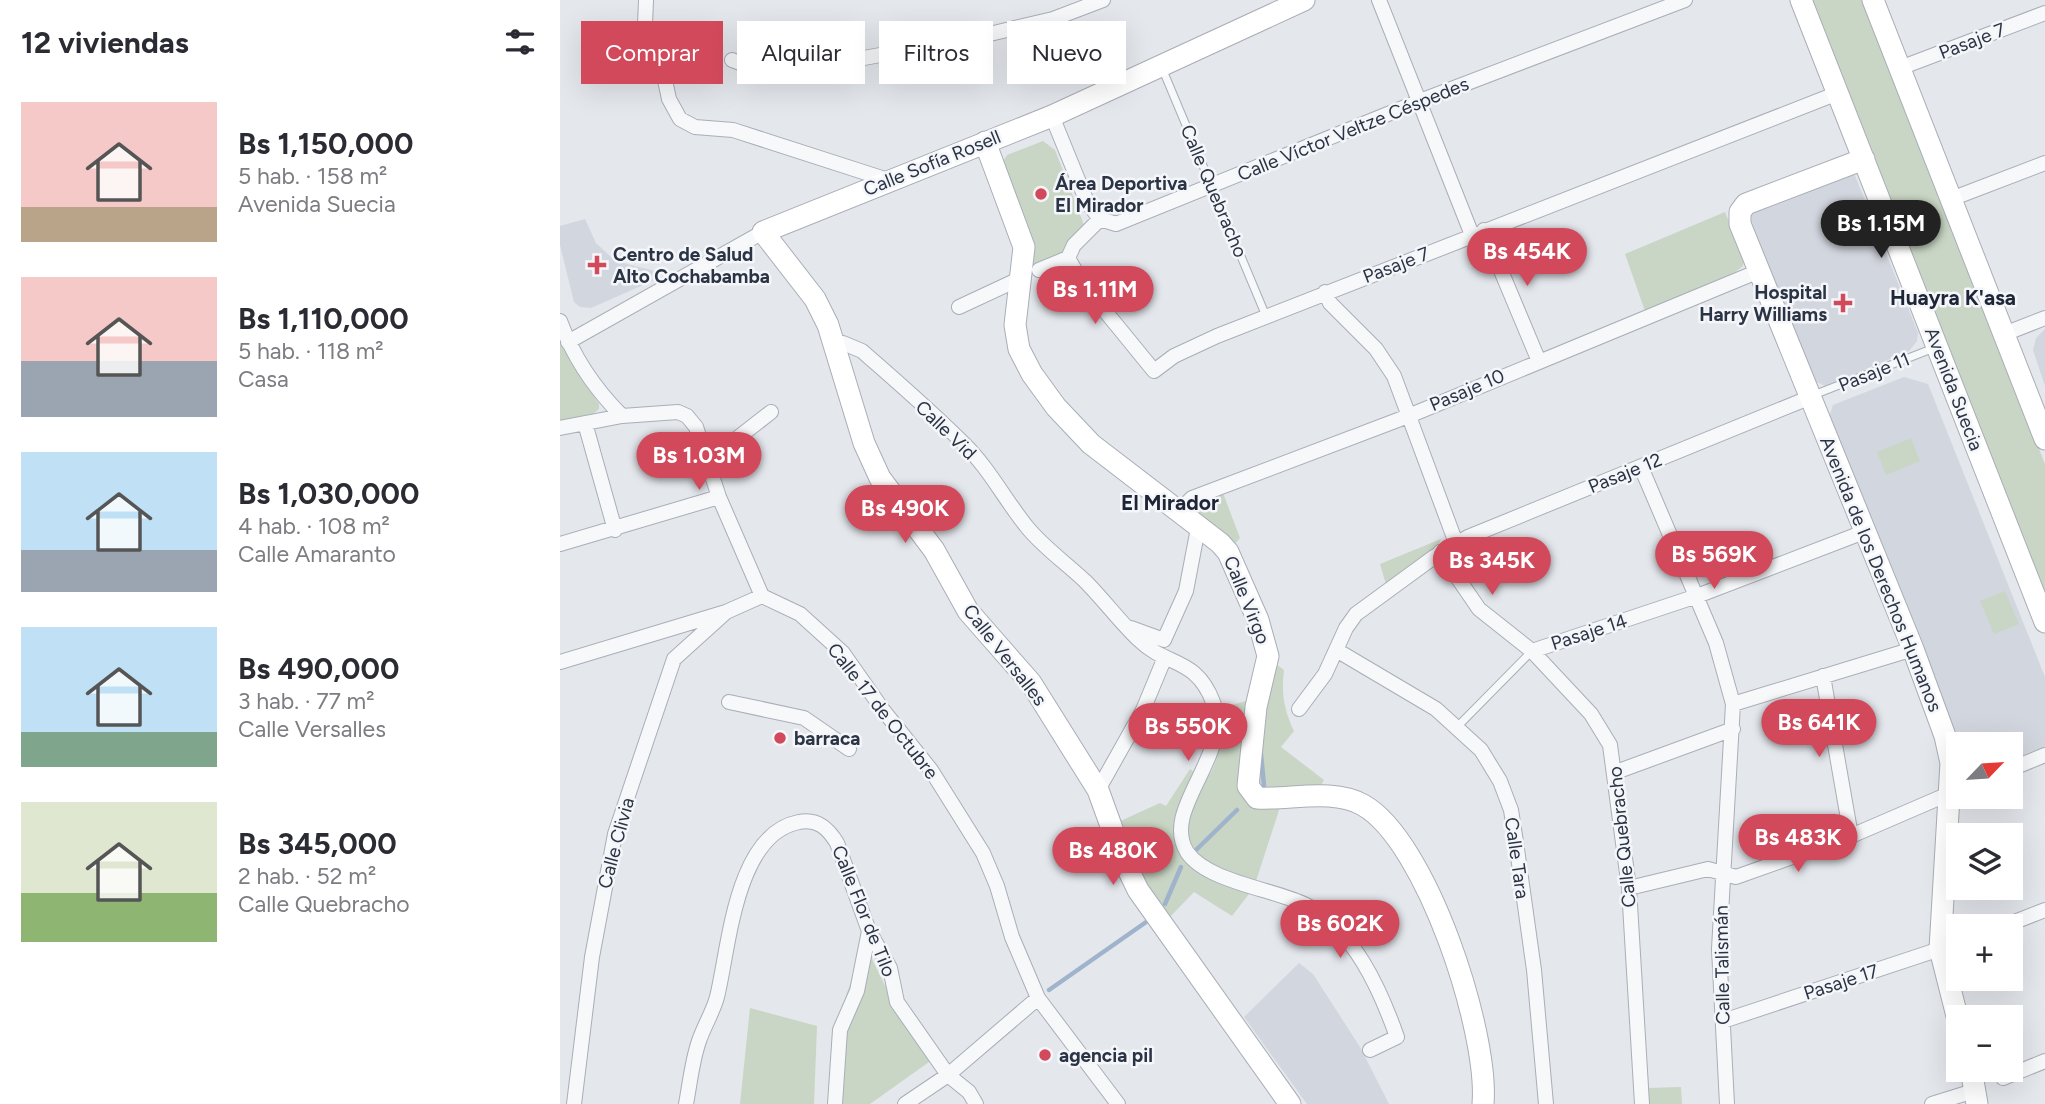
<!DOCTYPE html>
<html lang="es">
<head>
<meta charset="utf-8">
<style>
	:root { --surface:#fff; --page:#f7f7f7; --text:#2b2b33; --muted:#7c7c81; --accent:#d1495b }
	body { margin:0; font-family:Figtree,sans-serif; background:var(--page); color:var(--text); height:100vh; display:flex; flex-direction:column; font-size:26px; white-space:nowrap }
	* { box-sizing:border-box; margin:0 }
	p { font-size:23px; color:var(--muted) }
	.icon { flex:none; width:38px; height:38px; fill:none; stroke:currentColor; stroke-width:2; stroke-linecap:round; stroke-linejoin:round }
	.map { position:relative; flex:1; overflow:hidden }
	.details { display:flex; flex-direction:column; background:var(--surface); width:560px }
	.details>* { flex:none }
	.top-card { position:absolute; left:21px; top:21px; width:665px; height:63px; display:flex; gap:14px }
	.needle { width:46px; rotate:65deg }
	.controls { position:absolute; left:1386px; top:732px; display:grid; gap:14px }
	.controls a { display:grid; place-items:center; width:77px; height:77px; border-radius:0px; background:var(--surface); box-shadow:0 7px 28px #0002; font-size:35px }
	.price { position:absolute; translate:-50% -60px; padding:0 16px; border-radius:24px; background:var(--accent); color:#fff; font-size:23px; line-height:46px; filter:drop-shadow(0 2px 4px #0008) }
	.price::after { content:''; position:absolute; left:50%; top:42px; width:21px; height:16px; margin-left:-10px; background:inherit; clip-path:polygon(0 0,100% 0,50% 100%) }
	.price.active { background:#222; color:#fff }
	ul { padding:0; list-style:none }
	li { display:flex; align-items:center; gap:21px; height:175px; padding:0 21px }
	li span { display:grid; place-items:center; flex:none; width:196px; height:140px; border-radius:0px; color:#555 }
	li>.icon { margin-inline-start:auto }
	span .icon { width:84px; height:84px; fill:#fffc; stroke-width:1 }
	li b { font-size:30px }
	h2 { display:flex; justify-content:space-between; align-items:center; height:84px; padding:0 21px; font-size:30px }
	.chip { padding:0 24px; border-radius:0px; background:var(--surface); box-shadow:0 7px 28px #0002; font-size:24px; line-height:63px }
	.chip.active { background:var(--accent); color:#fff }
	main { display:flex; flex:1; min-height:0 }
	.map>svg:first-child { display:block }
</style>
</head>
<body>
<main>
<section class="details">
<h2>12 viviendas<svg class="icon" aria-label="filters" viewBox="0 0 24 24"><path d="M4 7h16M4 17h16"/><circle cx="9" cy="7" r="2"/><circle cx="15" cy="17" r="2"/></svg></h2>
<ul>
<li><span style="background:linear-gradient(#f6c9c9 75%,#b9a48a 0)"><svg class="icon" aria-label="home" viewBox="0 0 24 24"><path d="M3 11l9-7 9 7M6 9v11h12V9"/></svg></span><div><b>Bs 1,150,000</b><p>5 hab. · 158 m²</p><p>Avenida Suecia</p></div></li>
<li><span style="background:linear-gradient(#f6c9c9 60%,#9aa5b1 0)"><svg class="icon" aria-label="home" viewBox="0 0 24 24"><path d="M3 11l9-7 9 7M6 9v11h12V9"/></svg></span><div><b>Bs 1,110,000</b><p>5 hab. · 118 m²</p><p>Casa</p></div></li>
<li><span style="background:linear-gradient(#bfe0f5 70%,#9aa5b1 0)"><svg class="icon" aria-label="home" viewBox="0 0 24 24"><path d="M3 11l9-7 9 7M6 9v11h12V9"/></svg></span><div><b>Bs 1,030,000</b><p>4 hab. · 108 m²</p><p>Calle Amaranto</p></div></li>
<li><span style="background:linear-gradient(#bfe0f5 75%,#7fa58c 0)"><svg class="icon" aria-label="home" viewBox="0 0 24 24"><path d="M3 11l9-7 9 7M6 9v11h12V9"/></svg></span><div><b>Bs 490,000</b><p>3 hab. · 77 m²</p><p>Calle Versalles</p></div></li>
<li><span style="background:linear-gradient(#dfe7d0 65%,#8fb573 0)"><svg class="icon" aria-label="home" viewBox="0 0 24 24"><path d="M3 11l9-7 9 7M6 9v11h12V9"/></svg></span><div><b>Bs 345,000</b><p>2 hab. · 52 m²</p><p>Calle Quebracho</p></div></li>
</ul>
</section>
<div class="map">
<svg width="1485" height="1104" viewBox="0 0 1485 1104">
	<rect width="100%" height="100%" fill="#e4e7ec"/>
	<path fill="#d2d6de" d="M1294 173 1358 333 1357 341 1349 351 1265 386 1253 380 1189 222 1194 207Z
		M25 219 36 243 55 261 95 271 99 278 31 308 20 307 14 302 0 245V226Z
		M1485 329V386L1473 350 1476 338Z
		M1344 377 1368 384 1485 677V749L1451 763V744H1398V747L1269 417 1273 405Z
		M739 963 753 974 800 1047 829 1104H747L684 1017Z"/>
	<path fill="#c9d6c5" d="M1251 0H1303L1485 464V598Z
		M483 141 495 150 524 225 496 259 471 269 442 163 447 155Z
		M1165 212 1184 258 1183 266 1170 276 1085 311 1065 254Z
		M0 336 16 369 39 404V409L32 415 0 422Z
		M1351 438 1360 461 1326 475 1317 452Z
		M663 493 680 538 673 546 633 513 631 506Z
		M881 539 876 550 827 588 820 564Z
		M1445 591 1459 624 1434 634 1420 601Z
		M712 661 724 670C721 693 724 710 734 731L721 747 764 780 759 789 701 790 697 752Z
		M690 700 679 768 680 794 688 802 721 804 696 881C646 866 607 847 638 789 642 783 648 778 651 772 661 753 661 729 661 708Z
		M630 769 637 774 620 853C638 878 663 883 692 890L672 916 634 892 609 918 588 897 556 823 600 803 606 806Z
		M308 951 337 1010 369 1057V1062L310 1104H271C275 1050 276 997 308 951Z
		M190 1008 257 1026 254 1104H180Z
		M1121 1087 1122 1104H1086V1088Z"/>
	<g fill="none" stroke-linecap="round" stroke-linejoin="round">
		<path stroke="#9fb4cc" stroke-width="4.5" d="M701 754 704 785
			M636 850 677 810
			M605 904 621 867
			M489 990 589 920"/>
		<g stroke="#a9aeb7" stroke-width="9">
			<path id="lane" d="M602 68 706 316
				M1251 396 1374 348
				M897 727 972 651"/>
		</g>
		<g stroke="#a9aeb7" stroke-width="16">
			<path id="street" d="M86 0 85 25 103 71 109 99 120 119 135 127 173 130 328 180
				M819 0 912 235
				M172 60 196 69 233 71 413 38 493 19 543 0
				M1340 68 1485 13
				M492 116 527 202 540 219 556 224 860 101 1125 0
				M1391 199 1485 163
				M924 230 978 359
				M508 258 523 284 594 371 614 356 657 336 1278 93
				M479 270 508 258 514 245 540 219
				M765 292 770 303 816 349 834 376 896 543
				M399 307 459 279
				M0 321C13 356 35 389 62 416
				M1444 334 1485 318
				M8 342 203 232
				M273 344 283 343 302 351C336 381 371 411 403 443 429 468 445 500 467 527 483 547 506 563 525 581 544 600 560 622 579 640 607 667 636 657 653 702 673 756 600 809 627 852 647 882 714 889 746 905 794 930 820 989 837 1037L810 1050
				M25 423 55 530
				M0 428 62 416 118 412 127 416 136 427 159 497 202 596 240 614 283 653 323 710 371 770 423 853 437 886 452 937 478 998 558 1104
				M148 461 211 412
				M1081 467 1156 643 1173 704 1159 949 1167 1104
				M618 512 632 498 851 415 1199 271
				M0 544 159 497
				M880 552 919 609 972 651 1031 714 1050 745 1069 888 1082 1104
				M571 628 604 640 626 591 638 528
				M778 651 876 709 921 750 940 781 951 810 956 842 974 970 986 1104
				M972 651 1137 596 1304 532
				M0 662 166 612 202 596
				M1263 676 1291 836
				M169 702 244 718 289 749
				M1173 704 1353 649
				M739 709 765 674 786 628 796 614 874 557 908 537 1251 397
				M1451 769 1485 755
				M1056 772 1173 729
				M538 790 583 710 605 657
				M1069 888 1148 869 1176 877 1291 836 1393 792
				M1444 926 1485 910
				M1163 1021 1398 943
				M1443 1078 1485 1061
				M14 1104 32 957 55 834 114 659 166 612
				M126 1104C130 1083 132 1061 139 1041 144 1026 153 1012 157 997 169 949 175 834 239 822 257 818 268 828 277 843L309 931 330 968 337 1002 388 1075 409 1092 416 1104
				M275 1104 280 1030 297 991 309 931
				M345 1104 388 1075 478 998
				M1372 1104 1417 1090"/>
		</g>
		<g stroke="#a9aeb7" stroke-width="23">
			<path id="secondary" d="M1241 0 1485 622
				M1313 0 1485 439
				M425 142 464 247 455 325 459 349 472 374 496 407 531 444 660 543 668 552 698 620 708 656 696 707 688 786 697 798C730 800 773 788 803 805 867 841 929 1033 923 1104
				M1304 159 1186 204 1180 212V224L1353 649 1385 736 1391 763 1380 949 1398 1020
				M1411 1069 1417 1104
				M730 1104 578 890 563 859 538 790 471 683 408 611 374 550 320 478 304 443 268 325 255 299 203 232 492 116 744 0"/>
		</g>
		<use href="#lane" stroke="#f7f8fa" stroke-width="7"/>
		<use href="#street" stroke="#f7f8fa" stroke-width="14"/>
		<use href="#secondary" stroke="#fff" stroke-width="21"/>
	</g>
	<g fill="#d1495b" stroke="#f4f6f9" stroke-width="2.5">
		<circle cx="481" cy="194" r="7"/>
		<path d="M33.5 254.5h7v7h7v7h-7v7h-7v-7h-7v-7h7z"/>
		<path d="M1279.5 292.5h7v7h7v7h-7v7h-7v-7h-7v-7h7z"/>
		<circle cx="220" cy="738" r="7"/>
		<circle cx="485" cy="1055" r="7"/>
	</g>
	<g text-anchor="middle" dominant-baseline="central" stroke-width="5" stroke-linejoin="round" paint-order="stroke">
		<g font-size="19" fill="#2b3445" stroke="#f4f6f9">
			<text transform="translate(1412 41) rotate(-21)">Pasaje 7</text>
			<text transform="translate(793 129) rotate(-22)">Calle Víctor Veltze Céspedes</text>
			<text transform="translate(372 163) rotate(-22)">Calle Sofía Rosell</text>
			<text transform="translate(654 191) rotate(67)">Calle Quebracho</text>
			<text transform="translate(836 265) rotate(-21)">Pasaje 7</text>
			<text transform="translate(1314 372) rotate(-22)">Pasaje 11</text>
			<text transform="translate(1394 389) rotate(69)">Avenida Suecia</text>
			<text transform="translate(907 390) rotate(-23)">Pasaje 10</text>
			<text transform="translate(386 430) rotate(44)">Calle Vid</text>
			<text transform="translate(1065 473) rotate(-22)">Pasaje 12</text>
			<text transform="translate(1321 574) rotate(68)">Avenida de los Derechos Humanos</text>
			<text transform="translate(687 600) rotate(68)">Calle Virgo</text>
			<text transform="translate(1029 632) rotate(-18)">Pasaje 14</text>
			<text transform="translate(445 655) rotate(52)">Calle Versalles</text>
			<text transform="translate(323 711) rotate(52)">Calle 17 de Octubre</text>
			<text transform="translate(1062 837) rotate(-96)">Calle Quebracho</text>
			<text transform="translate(56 843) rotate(-75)">Calle Clivia</text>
			<text transform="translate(957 858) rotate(82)">Calle Tara</text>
			<text transform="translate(304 911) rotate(68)">Calle Flor de Tilo</text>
			<text transform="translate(1162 965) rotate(-91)">Calle Talismán</text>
			<text transform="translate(1281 982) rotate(-18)">Pasaje 17</text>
		</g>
		<g font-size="19" font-weight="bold" fill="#2b3445" stroke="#f4f6f9" text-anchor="start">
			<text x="495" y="183">Área Deportiva<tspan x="495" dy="22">El Mirador</tspan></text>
			<text x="53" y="254">Centro de Salud<tspan x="53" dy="22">Alto Cochabamba</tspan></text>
			<text x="1267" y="292" text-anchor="end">Hospital<tspan x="1267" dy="22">Harry Williams</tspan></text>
			<text x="234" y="738">barraca</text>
			<text x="499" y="1055">agencia pil</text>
		</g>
		<g font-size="21" font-weight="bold" fill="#1d2536" stroke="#f4f6f9">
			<text x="1393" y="297">Huayra K'asa</text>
			<text x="610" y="502">El Mirador</text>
		</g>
	</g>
</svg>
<div class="controls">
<a><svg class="needle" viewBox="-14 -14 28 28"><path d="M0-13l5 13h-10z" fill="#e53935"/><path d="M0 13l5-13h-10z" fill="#7c7c81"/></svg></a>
<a><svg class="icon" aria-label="layers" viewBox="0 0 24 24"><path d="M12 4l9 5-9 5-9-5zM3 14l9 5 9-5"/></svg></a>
<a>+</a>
<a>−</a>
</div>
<b class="price active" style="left:1321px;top:260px">Bs 1.15M</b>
<b class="price" style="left:967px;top:288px">Bs 454K</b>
<b class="price" style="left:535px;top:326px">Bs 1.11M</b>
<b class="price" style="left:139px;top:492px">Bs 1.03M</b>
<b class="price" style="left:345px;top:545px">Bs 490K</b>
<b class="price" style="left:1154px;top:591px">Bs 569K</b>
<b class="price" style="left:932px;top:597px">Bs 345K</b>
<b class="price" style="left:1259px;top:759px">Bs 641K</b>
<b class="price" style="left:628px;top:763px">Bs 550K</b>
<b class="price" style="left:1238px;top:874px">Bs 483K</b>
<b class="price" style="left:553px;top:887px">Bs 480K</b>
<b class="price" style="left:780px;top:960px">Bs 602K</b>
<div class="top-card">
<a class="chip active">Comprar</a>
<a class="chip">Alquilar</a>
<a class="chip">Filtros</a>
<a class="chip">Nuevo</a>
</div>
</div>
</main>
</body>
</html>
